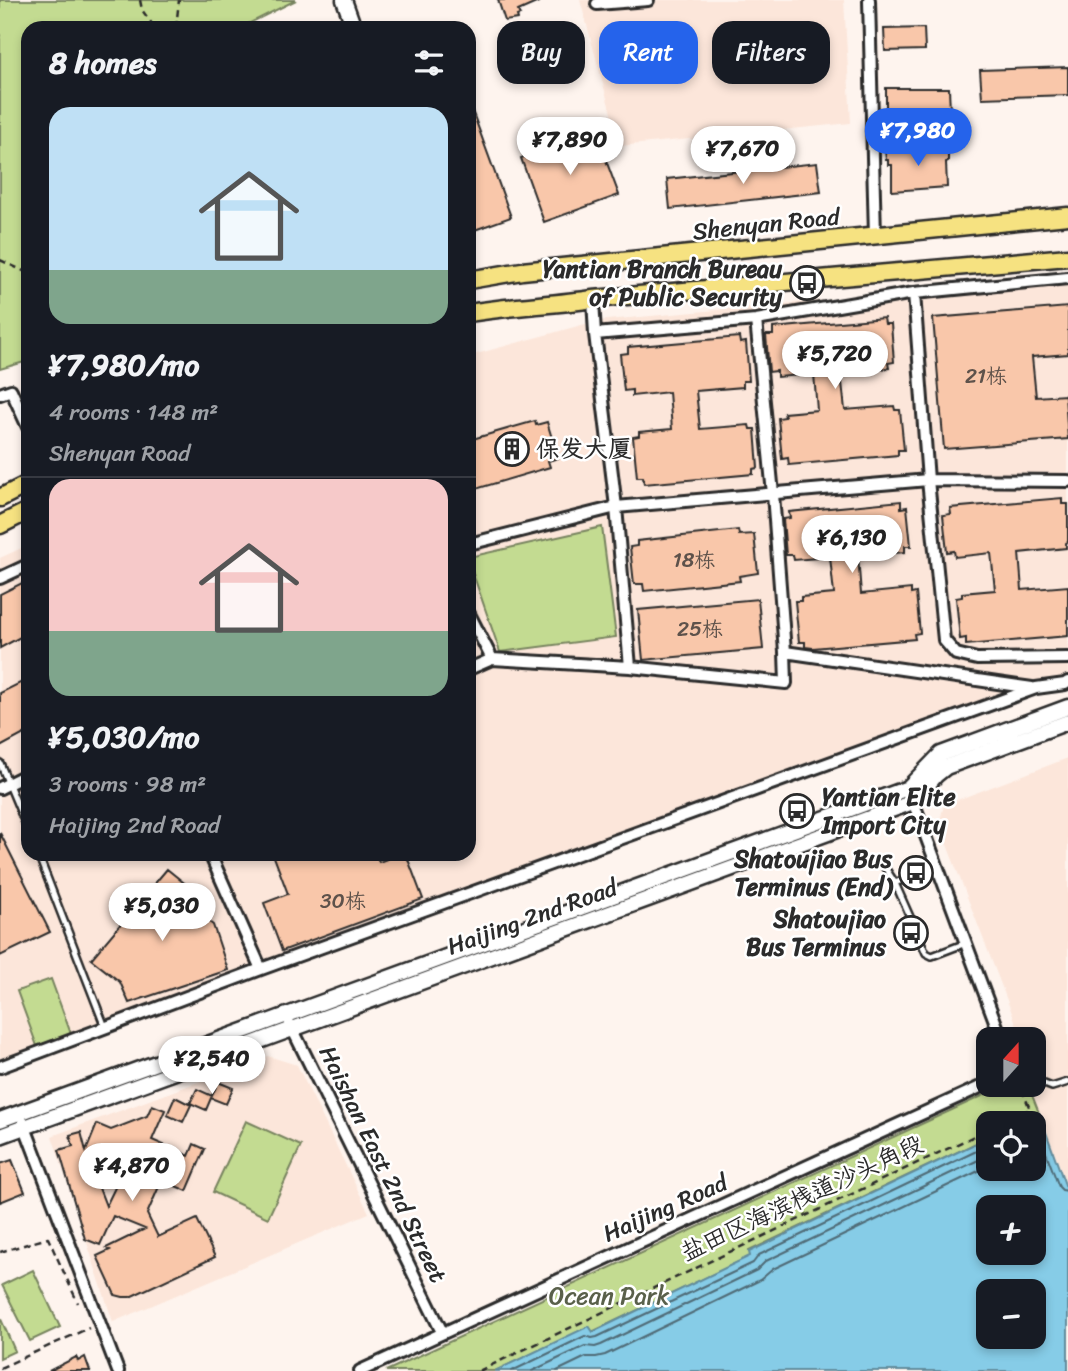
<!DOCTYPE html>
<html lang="en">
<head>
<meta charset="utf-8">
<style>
	:root { --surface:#171b24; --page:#242831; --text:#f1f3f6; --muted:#9ea1a6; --line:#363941; --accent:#2563eb }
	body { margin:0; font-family:Sriracha,"LXGW WenKai TC",sans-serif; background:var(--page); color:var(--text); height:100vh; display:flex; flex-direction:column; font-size:26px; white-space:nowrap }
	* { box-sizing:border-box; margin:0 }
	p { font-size:23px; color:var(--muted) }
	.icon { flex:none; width:38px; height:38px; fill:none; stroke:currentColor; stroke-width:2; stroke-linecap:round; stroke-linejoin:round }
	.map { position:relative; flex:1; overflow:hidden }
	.side { position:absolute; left:21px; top:21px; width:455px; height:840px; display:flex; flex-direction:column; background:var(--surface); border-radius:21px; box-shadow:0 4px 10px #0003 }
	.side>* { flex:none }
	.banner { position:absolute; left:497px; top:21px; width:466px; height:63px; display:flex; gap:14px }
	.needle { width:46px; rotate:21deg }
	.fabs { position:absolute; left:976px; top:1027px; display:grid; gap:14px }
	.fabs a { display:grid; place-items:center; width:70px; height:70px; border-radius:14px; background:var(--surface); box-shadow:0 4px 10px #0003; font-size:35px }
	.price { position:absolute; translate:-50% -60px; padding:0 16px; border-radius:24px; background:#fff; color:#222; font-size:23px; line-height:46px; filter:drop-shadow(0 2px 4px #0008) }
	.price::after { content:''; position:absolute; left:50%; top:42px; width:21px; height:16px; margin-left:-10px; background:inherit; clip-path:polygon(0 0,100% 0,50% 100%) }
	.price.active { background:var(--accent); color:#fff }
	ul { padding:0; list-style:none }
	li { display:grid; align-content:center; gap:14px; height:371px; padding:0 28px }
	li+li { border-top:2px solid var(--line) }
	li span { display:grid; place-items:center; height:217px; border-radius:21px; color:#555 }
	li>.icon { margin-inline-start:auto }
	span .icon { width:126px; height:126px; fill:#fffc; stroke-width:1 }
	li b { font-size:30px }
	h2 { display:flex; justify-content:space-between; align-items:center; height:84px; padding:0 28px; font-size:30px }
	.pill { padding:0 24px; border-radius:21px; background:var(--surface); box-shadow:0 4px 10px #0003; font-size:24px; line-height:63px }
	.pill.active { background:var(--accent); color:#fff }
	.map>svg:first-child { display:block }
</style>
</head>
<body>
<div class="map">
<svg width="1068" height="1371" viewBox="0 0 1068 1371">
	<rect width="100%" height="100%" fill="#fef4ee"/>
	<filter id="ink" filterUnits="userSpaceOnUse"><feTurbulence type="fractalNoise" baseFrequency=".0143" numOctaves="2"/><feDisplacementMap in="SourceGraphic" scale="14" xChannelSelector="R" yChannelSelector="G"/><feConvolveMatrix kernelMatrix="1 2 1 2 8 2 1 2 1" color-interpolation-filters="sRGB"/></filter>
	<g filter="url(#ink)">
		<path fill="#fce6da" d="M580 0H844L851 123 620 146Z
			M1068 278V682L1036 688 0 1067V558L28 545V854H469V356L596 321Z
			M1068 758V1193L1028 1085H1034V1040L1022 1039 939 824 944 805Z
			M268 1056 297 1065 369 1213 113 1322 52 1136Z"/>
		<path fill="#c3db91" stroke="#77835e" stroke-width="2" d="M0 0H296L240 28H28V361L0 369Z
			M602 527 616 637 500 652 469 562V557Z
			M51 979 71 1034 37 1046 17 991Z
			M1006 1085H1028L1039 1113 1017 1123 989 1124V1137L749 1251 751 1256 592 1332 589 1327 495 1371H386Z
			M246 1121 301 1146 268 1218 213 1192Z
			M33 1270 60 1327 30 1341 2 1285Z
			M0 1317 15 1351 0 1358Z"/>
		<path fill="#86cce7" stroke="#628c9c" stroke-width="2" fill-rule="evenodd" d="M1039 1113 1068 1193V1371H495L589 1326 593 1332 750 1256 749 1252 989 1137V1169H1034V1124L1017 1123ZM989 1208H1034V1253H989ZM989 1292H1034V1337H989Z"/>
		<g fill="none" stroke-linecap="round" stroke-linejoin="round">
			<path stroke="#4f6b76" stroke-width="2" d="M1034 1124 1036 1126 1059 1187 1062 1190 1068 1191
				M512 1371 585 1336 592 1338 597 1337 753 1263 759 1255 989 1145
				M532 1371 585 1346 595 1347 601 1345 757 1270 766 1261 989 1155
				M557 1371 586 1357H596L605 1355 760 1280 773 1269 989 1166"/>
		</g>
		<path fill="#f9c7aa" stroke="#2b2b2b" stroke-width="2" fill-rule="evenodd" d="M498 0H543L518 11 520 15 517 16 518 19 505 21Z
			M924 28 925 50 885 51 884 29Z
			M1068 67V95L982 98 980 70Z
			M886 88H949L950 111H886Z
			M469 105H470L511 217 469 232Z
			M595 131 619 195 544 222 521 158Z
			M948 147V161L946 162 947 187 892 191V165H888V160H886L885 149Z
			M817 163 821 192 670 209 667 179Z
			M1068 307V354L1032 357 1036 397 1065 395 1068 439 944 449 933 318Z
			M884 318 885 324H891L894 362 888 363 889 368 841 373 845 410 894 406 895 410H900L904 450H898V455L789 465 788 458 782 459 778 418 785 417 784 413 817 410 814 374 777 377V371L769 372 766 335H773V328Z
			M739 337 740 343 746 342 749 381H743V387L696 391 700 429 749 425 750 429H755L758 468 753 469V474L644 484 643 477H637L633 437 639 436V432L672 429 669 392 632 396V390L624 391 620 354 628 353V347Z
			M535 421 536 425 547 422 558 458 548 461 550 467 469 491V440Z
			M1062 498V504H1068V542L1066 543V548L1019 553 1022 590 1068 586V636L966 645V638L960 639 956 598 962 597V593L995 590 991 553 955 557 954 551 947 552 943 515 951 514 950 508Z
			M901 501V508L907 507 911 546H905V552L858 556 861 594 911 589V594L916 593 920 633 914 634 915 639 813 648 805 647V642H799L795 601H801V597L834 594 830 557 794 560 793 555H786L783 519 790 518 789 512Z
			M738 530 739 535 754 534 758 573 739 576 740 581 644 591 643 584H634L630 547 637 546V541Z
			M28 580V633L0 648V594Z
			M758 599 763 649 643 660 638 610Z
			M28 679V732L0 747V693Z
			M0 833 50 932 0 956Z
			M273 854H376L379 862 400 854H406L423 899 282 951 264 903 288 894Z
			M167 869 199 895 190 907 213 925 228 970 129 1003 120 982 91 959Z
			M218 1082 233 1088 226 1104 211 1098 206 1110 190 1103 197 1089 212 1096Z
			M175 1097 191 1105 183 1122 167 1115Z
			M152 1105 165 1110 152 1140 189 1156 194 1144 205 1149 187 1191 173 1185 180 1169 146 1154 138 1172 161 1182 147 1214 158 1237 197 1219 215 1257 130 1297H123L115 1295 97 1256 110 1250 106 1248 145 1229 113 1216 100 1245 85 1239 59 1150 73 1146 70 1135 81 1132 86 1151 97 1124 111 1130 147 1116ZM127 1163 106 1206 94 1175Z
			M12 1160 25 1192 0 1202V1164Z
			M76 1357 78 1361 85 1357 90 1371H49Z"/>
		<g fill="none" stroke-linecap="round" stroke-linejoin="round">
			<g stroke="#2b2b2b" stroke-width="10">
				<path id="lane" d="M0 763 28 830
					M38 854 105 1027
					M880 860 895 883
					M937 866 895 883 926 953 932 956 966 943
					M1034 1080 1052 1087 1068 1082"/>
			</g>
			<g stroke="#2b2b2b" stroke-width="16">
				<path id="street" d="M869 0 875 236
					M597 4 648 0
					M914 293 928 480 944 640 956 654 977 659 1068 658
					M593 299 595 334 616 507 630 667
					M595 334 756 320 914 293 1068 278
					M0 394 11 390 28 427
					M469 544 616 507 928 480 1068 481
					M0 578 28 565
					M469 614 492 659
					M785 652 1032 688
					M469 669 492 659 630 667 786 683 785 652 773 494 756 320
					M0 788 28 774
					M911 796 1002 1040
					M210 854 261 969
					M290 1024 442 1332
					M0 1067 261 969 1036 688 1065 684 1068 682
					M23 1122 118 1371
					M360 1371 989 1083"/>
			</g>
			<g stroke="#2b2b2b" stroke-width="19">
				<path id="secondary" d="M344 0 354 28
					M0 1120 908 788 941 754 1068 707
					M0 1136 913 802 936 775 946 767 1068 722"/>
			</g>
			<g stroke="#2b2b2b" stroke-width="21">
				<path id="primary" d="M469 280 522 271 1068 216
					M469 313C510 306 552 305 593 299L1068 257
					M0 498 28 484
					M0 525 28 511"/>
			</g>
			<path stroke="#2b2b2b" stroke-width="2.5" stroke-dasharray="7 5" stroke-linecap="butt" d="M140 0 142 10 155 28
				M176 28 179 0
				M0 260 28 273
				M1000 1124 1030 1109 1020 1085
				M0 1252 48 1238 78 1303
				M0 1368 89 1328
				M479 1371 989 1129"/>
			<use href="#lane" stroke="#fff" stroke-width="5"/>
			<use href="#street" stroke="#fff" stroke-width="10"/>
			<use href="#secondary" stroke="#fff" stroke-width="14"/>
			<use href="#primary" stroke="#f6e281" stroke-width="16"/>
		</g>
	</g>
	<defs>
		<g id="bus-ring" transform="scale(1.75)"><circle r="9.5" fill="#fff" stroke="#2b2b2b" stroke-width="1.5"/><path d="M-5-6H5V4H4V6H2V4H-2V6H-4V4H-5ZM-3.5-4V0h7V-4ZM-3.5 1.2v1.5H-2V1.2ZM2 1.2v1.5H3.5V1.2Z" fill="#2b2b2b"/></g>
		<g id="building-ring" transform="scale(1.75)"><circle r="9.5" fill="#fff" stroke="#2b2b2b" stroke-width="1.5"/><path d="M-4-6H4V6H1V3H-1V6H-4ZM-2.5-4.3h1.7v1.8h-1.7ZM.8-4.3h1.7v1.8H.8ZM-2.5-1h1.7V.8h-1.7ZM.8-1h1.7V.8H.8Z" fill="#2b2b2b"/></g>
	</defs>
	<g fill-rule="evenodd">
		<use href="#bus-ring" x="807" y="283"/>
		<use href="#building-ring" x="512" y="449"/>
		<use href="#bus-ring" x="797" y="811"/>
		<use href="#bus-ring" x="916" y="873"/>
		<use href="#bus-ring" x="911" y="933"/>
	</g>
	<g text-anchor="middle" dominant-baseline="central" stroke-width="5" stroke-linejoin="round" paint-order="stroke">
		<g font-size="21" fill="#5e524b">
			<text x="986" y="376">21栋</text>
			<text x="694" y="560">18栋</text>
			<text x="700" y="629">25栋</text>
			<text x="343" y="901">30栋</text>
		</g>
		<g font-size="24" fill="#2b2b2b" stroke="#fff">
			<text transform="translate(766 224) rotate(-6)">Shenyan Road</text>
			<text transform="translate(532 917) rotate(-20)">Haijing 2nd Road</text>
			<text transform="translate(383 1164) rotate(64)">Haishan East 2nd Street</text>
			<text transform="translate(802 1198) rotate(-25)">盐田区海滨栈道沙头角段</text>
			<text transform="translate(665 1208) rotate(-24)">Haijing Road</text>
		</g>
		<g font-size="24" font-weight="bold" fill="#2b2b2b" stroke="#fff" text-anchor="end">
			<text x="782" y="269">Yantian Branch Bureau<tspan x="782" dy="28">of Public Security</tspan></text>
			<text x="536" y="449" text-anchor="start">保发大厦</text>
			<text x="822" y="797" text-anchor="start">Yantian Elite<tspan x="822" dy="28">Import City</tspan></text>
			<text x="892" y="859">Shatoujiao Bus<tspan x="892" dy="28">Terminus (End)</tspan></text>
			<text x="886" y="919">Shatoujiao<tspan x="886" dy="28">Bus Terminus</tspan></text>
		</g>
		<g font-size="24" fill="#59604a" stroke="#fff">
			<text x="609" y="1296">Ocean Park</text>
		</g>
	</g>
</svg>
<div class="fabs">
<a><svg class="needle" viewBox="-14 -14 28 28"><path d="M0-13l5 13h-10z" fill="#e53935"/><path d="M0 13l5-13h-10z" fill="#9ea1a6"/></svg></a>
<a><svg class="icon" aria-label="locate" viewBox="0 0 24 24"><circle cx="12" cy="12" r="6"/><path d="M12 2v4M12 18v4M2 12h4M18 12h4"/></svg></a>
<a>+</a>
<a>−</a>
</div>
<b class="price active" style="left:918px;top:168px">¥7,980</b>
<b class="price" style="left:570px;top:177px">¥7,890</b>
<b class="price" style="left:743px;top:186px">¥7,670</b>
<b class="price" style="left:835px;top:391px">¥5,720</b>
<b class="price" style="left:852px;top:575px">¥6,130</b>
<b class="price" style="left:162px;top:943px">¥5,030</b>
<b class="price" style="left:212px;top:1096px">¥2,540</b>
<b class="price" style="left:132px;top:1203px">¥4,870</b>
<div class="banner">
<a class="pill">Buy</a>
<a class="pill active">Rent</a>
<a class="pill">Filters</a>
</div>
<section class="side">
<h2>8 homes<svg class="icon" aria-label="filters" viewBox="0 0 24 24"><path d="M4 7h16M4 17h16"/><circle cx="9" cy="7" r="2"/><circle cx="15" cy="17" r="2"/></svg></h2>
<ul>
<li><span style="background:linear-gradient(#bfe0f5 75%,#7fa58c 0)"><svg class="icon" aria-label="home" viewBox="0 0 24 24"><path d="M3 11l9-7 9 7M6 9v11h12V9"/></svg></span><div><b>¥7,980/mo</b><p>4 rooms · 148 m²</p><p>Shenyan Road</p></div></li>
<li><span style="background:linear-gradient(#f6c9c9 70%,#7fa58c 0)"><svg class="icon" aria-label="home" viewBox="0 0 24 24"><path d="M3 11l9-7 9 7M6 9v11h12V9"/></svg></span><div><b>¥5,030/mo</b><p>3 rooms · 98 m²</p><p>Haijing 2nd Road</p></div></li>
</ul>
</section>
</div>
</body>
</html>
